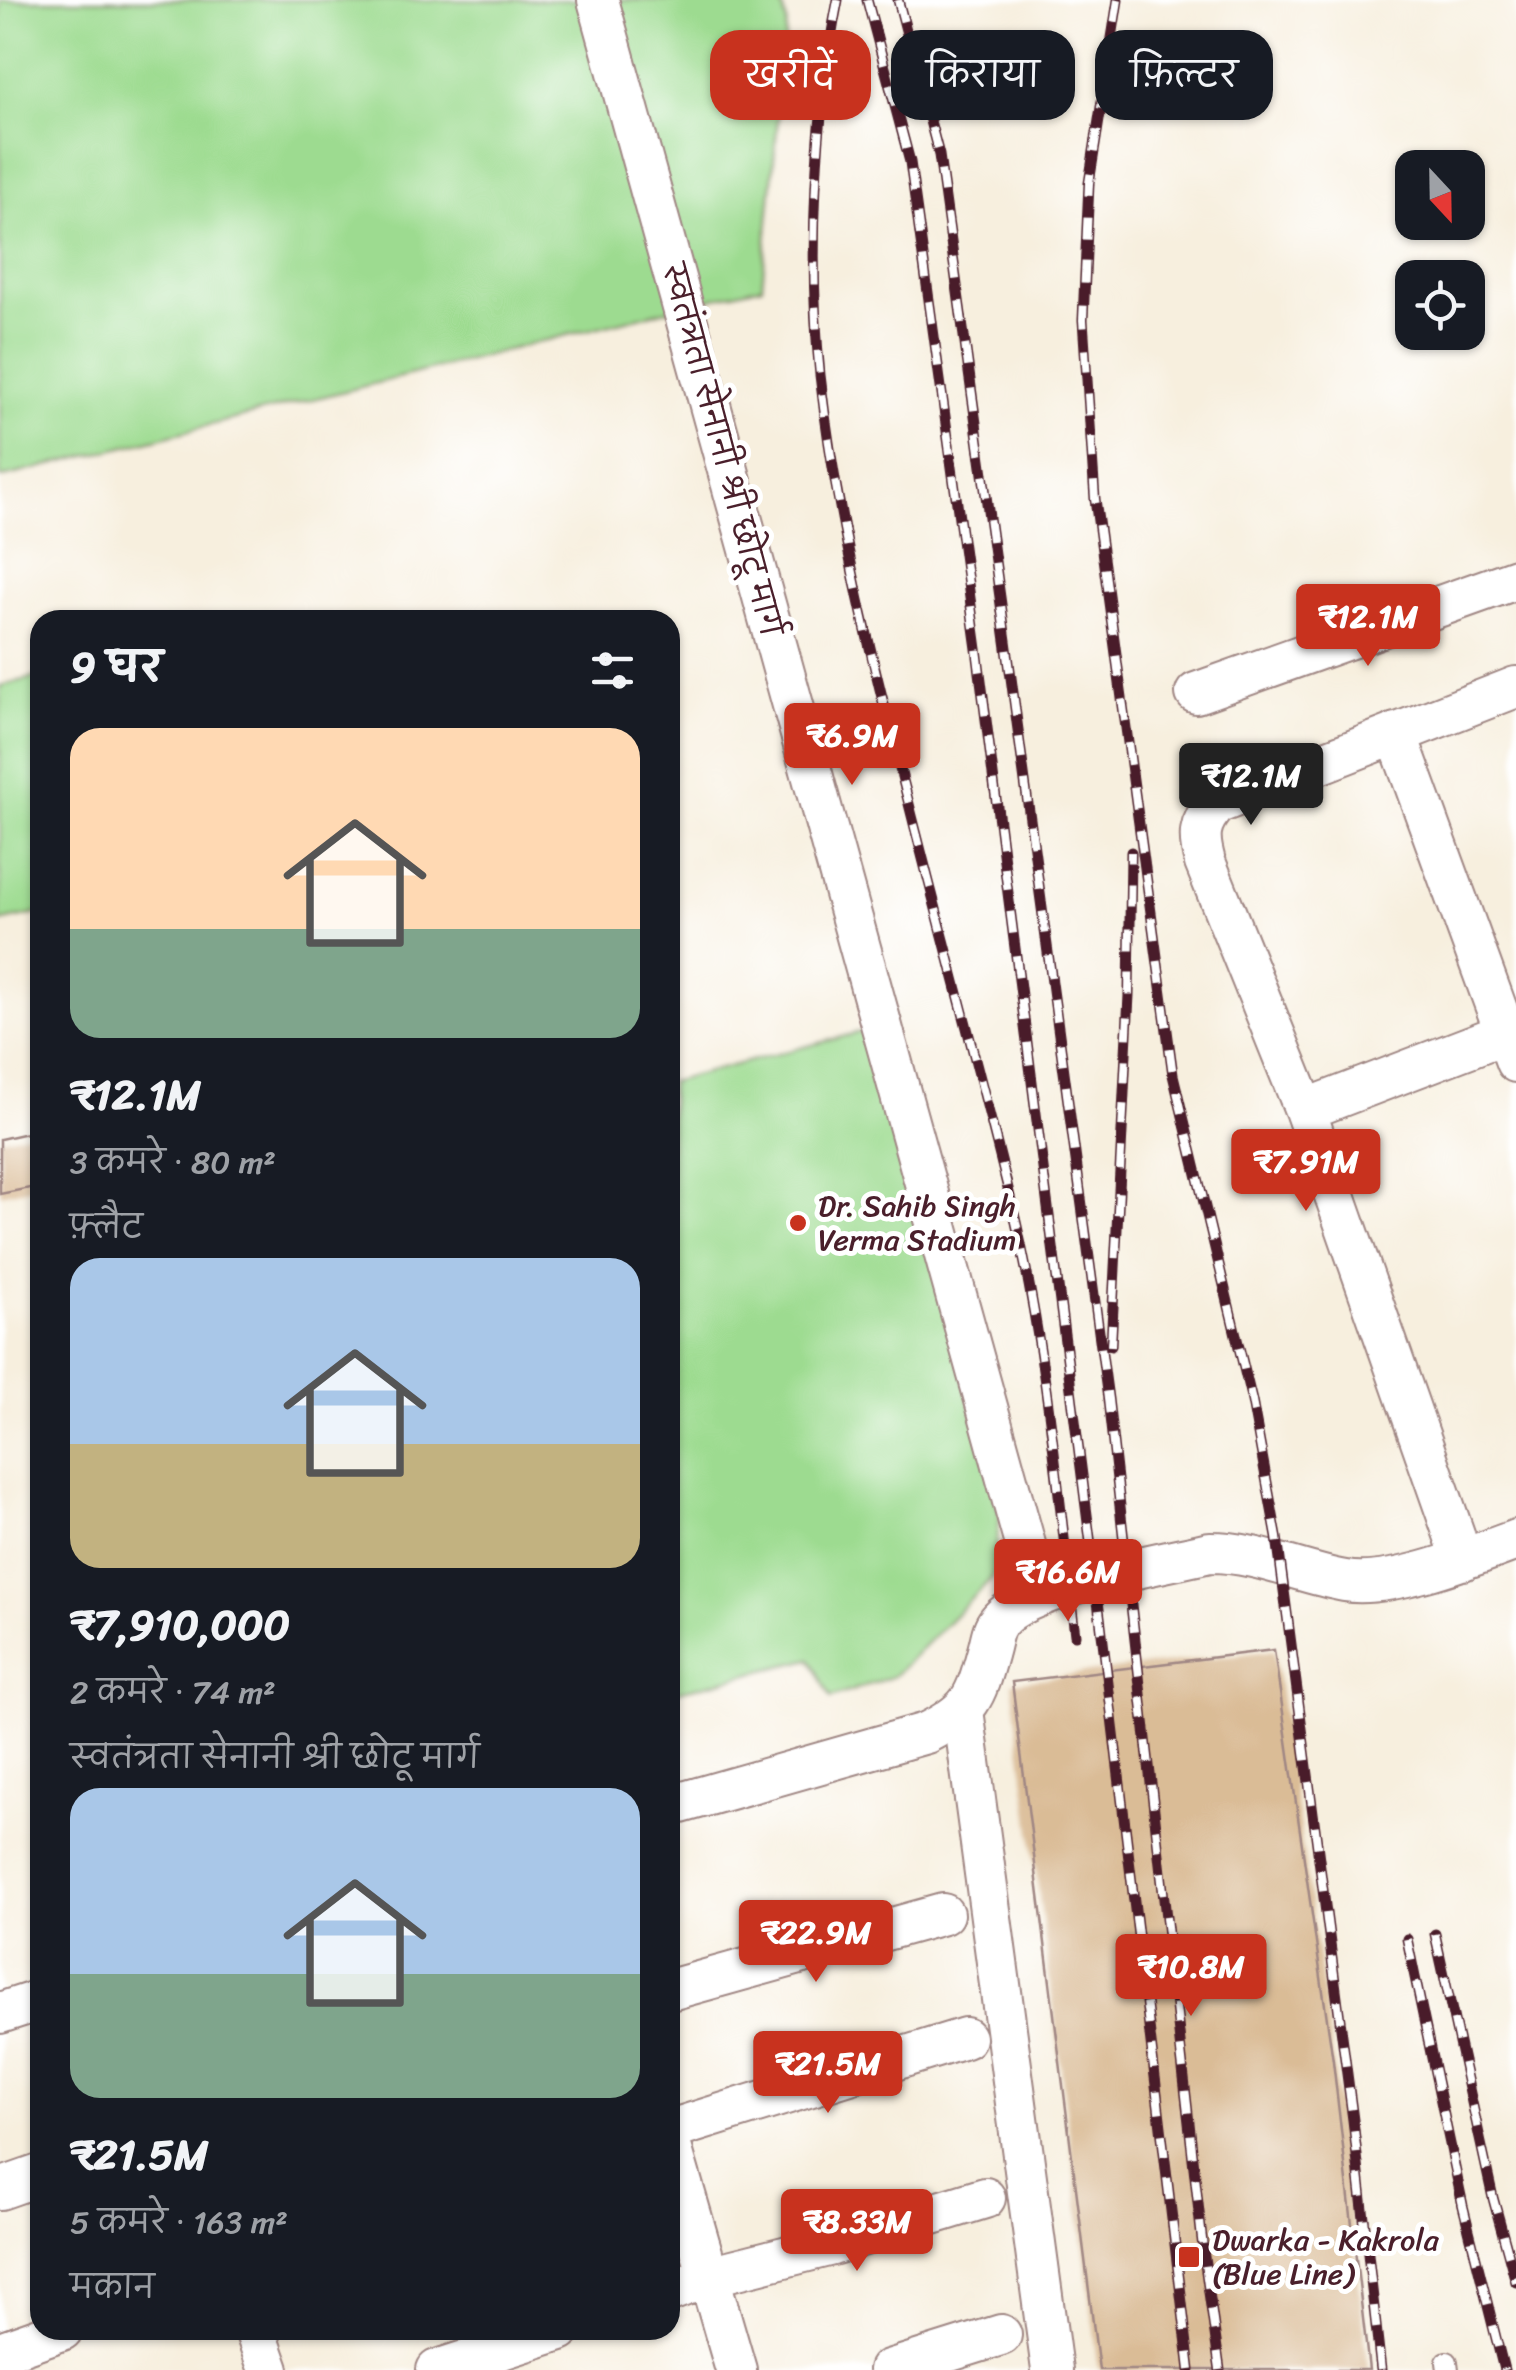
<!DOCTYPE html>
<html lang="hi">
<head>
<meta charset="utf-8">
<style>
	:root { --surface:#171b24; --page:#20242c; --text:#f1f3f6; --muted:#9ea1a6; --accent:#c8321e }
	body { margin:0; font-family:Sriracha,"Playpen Sans Deva",sans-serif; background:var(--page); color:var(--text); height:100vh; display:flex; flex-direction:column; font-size:38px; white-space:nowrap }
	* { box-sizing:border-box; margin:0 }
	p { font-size:32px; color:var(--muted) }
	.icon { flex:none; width:55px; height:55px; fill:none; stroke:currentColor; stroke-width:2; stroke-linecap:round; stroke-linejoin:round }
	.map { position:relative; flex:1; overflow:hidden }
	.drawer { position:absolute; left:30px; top:610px; width:650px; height:1730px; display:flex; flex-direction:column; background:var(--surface); border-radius:30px; box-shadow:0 2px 8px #0004 }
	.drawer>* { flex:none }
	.banner { position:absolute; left:710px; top:30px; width:655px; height:90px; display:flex; gap:20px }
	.needle { width:65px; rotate:158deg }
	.buttons { position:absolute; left:1395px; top:150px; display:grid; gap:20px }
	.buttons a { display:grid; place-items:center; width:90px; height:90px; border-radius:20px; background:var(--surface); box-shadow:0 2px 8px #0004; font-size:50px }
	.price { position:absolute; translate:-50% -85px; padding:0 22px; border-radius:10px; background:var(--accent); color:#fff; font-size:32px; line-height:65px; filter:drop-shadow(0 2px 5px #0008) }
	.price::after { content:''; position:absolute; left:50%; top:60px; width:30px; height:22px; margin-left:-15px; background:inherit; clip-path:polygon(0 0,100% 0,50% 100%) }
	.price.on { background:#222; color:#fff }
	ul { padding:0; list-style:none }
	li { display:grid; align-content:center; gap:20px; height:530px; padding:0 40px }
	li span { display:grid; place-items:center; height:310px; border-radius:30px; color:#555 }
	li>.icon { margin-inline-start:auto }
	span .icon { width:180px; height:180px; fill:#fffc; stroke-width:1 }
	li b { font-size:42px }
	h2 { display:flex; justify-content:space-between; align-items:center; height:120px; padding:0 40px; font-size:42px }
	.pill { padding:0 35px; border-radius:30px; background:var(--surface); box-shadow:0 2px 8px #0004; font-size:35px; line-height:90px }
	.pill.on { background:var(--accent); color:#fff }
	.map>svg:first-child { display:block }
</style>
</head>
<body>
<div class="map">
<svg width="1516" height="2370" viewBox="0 0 1516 2370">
	<rect width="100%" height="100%" fill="#fff"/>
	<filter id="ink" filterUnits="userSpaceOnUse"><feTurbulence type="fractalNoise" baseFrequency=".01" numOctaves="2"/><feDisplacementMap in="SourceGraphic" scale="20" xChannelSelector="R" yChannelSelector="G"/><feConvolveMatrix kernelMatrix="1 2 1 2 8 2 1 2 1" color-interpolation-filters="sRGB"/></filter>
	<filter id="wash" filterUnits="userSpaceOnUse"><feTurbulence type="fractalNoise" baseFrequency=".0048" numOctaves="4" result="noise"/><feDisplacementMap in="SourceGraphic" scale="40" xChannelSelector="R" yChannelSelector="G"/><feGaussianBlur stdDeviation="2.25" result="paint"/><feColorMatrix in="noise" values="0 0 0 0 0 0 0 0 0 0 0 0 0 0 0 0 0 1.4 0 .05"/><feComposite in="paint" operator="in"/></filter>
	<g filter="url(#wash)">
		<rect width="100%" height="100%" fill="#f7efde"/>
		<path fill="#9ddb90" stroke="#747d5e" stroke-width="2.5" d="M0 0H780L787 22 762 286 0 478Z
			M40 676V913L0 922V686Z
			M872 1029 1000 1516 993 1577 894 1676 831 1698 811 1659 670 1693V1082Z"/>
		<g id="blocks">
			<path fill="#dabc96" d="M40 1130V1186L0 1194V1139Z
				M1274 1650 1333 2061 1369 2370H1099L1012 1682Z"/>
		</g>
	</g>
	<g filter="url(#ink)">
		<use href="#blocks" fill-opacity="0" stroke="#a08784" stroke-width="2.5"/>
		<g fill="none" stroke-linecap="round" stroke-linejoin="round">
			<g stroke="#a08784" stroke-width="24">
				<path id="lane" d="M1447 2362 1448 2370"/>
			</g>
			<g stroke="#a08784" stroke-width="44">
				<path id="street" d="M598 0 1039 1595
					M1196 693 1516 579
					M1396 733 1516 1062
					M1305 1110 1205 862C1198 837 1198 824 1216 804L1516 687
					M1463 1560 1305 1110 1516 1029
					M963 1710 1052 2370
					M670 1806 926 1733C972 1710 975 1698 988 1651 991 1641 992 1629 998 1622 1025 1586 1163 1563 1210 1552 1258 1552 1299 1573 1345 1581 1390 1589 1473 1556 1516 1540
					M670 1990 943 1914
					M0 2013 40 2000
					M670 2130 965 2038
					M670 2143 736 2370
					M0 2189 40 2175
					M670 2291 709 2276 832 2245 985 2198
					M255 2330 269 2370
					M0 2352 62 2330
					M437 2370 560 2330
					M889 2370 1001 2335"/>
			</g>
			<use href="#lane" stroke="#fff" stroke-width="20"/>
			<use href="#street" stroke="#fff" stroke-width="40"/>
			<g stroke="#4a1f2b" stroke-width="11">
				<path id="rail" d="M838 0C815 114 808 259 820 375 836 519 872 660 908 800 942 935 979 1070 1012 1205 1046 1345 1058 1492 1075 1635
					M867 0 910 162 977 649 1101 1625 1190 2370
					M898 0 939 155 1007 648 1108 1399 1204 2257 1220 2370
					M1118 0 1089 183 1083 320 1095 499 1173 1075 1252 1401 1277 1537 1353 2120 1381 2370
					M1111 1346 1129 995 1131 852
					M1435 1934 1493 2198 1516 2282
					M1407 1939 1463 2206 1504 2370"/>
			</g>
			<use href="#rail" stroke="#fff" stroke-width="8" stroke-dasharray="22" stroke-linecap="butt"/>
		</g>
	</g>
	<g fill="#c8321e" stroke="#fff" stroke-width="4">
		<circle cx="798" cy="1223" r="10"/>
		<rect x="1177" y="2245" width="24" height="24" rx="5"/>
	</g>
	<g text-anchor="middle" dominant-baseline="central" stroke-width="10" stroke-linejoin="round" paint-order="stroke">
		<g font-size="30" fill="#4a1f2b" stroke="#fff">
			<text transform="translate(722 450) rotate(75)">स्वतंत्रता सेनानी श्री छोटू मार्ग</text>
		</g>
		<g font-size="30" fill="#4a1f2b" stroke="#fff" text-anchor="start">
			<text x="818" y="1206">Dr. Sahib Singh<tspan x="818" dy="34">Verma Stadium</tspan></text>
			<text x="1212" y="2240">Dwarka - Kakrola<tspan x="1212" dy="34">(Blue Line)</tspan></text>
		</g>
	</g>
</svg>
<div class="buttons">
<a><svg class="needle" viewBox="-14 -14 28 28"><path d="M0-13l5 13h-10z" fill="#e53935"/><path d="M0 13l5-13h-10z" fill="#9ea1a6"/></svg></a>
<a><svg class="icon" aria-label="locate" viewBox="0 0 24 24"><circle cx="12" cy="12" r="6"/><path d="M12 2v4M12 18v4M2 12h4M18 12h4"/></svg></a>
</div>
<b class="price" style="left:1368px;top:669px">₹12.1M</b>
<b class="price" style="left:852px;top:788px">₹6.9M</b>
<b class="price on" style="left:1251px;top:828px">₹12.1M</b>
<b class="price" style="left:1306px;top:1214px">₹7.91M</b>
<b class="price" style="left:1068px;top:1624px">₹16.6M</b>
<b class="price" style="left:816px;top:1985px">₹22.9M</b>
<b class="price" style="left:1191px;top:2019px">₹10.8M</b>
<b class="price" style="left:828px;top:2116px">₹21.5M</b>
<b class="price" style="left:857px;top:2274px">₹8.33M</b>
<div class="banner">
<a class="pill on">खरीदें</a>
<a class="pill">किराया</a>
<a class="pill">फ़िल्टर</a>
</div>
<section class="drawer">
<h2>9 घर<svg class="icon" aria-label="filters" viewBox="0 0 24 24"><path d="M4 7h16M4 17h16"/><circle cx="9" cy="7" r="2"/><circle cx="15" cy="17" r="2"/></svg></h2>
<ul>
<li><span style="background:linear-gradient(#ffd9b3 65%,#7fa58c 0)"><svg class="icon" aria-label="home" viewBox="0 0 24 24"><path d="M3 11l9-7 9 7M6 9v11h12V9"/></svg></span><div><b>₹12.1M</b><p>3 कमरे · 80 m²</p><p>फ़्लैट</p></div></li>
<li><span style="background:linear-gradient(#a9c7e8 60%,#c2b280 0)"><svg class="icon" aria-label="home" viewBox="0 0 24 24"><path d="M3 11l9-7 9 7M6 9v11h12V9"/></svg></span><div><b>₹7,910,000</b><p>2 कमरे · 74 m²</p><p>स्वतंत्रता सेनानी श्री छोटू मार्ग</p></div></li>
<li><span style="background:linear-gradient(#a9c7e8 60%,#7fa58c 0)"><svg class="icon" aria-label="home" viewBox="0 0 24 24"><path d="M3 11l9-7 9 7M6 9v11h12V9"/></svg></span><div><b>₹21.5M</b><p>5 कमरे · 163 m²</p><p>मकान</p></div></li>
</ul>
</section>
</div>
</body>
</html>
